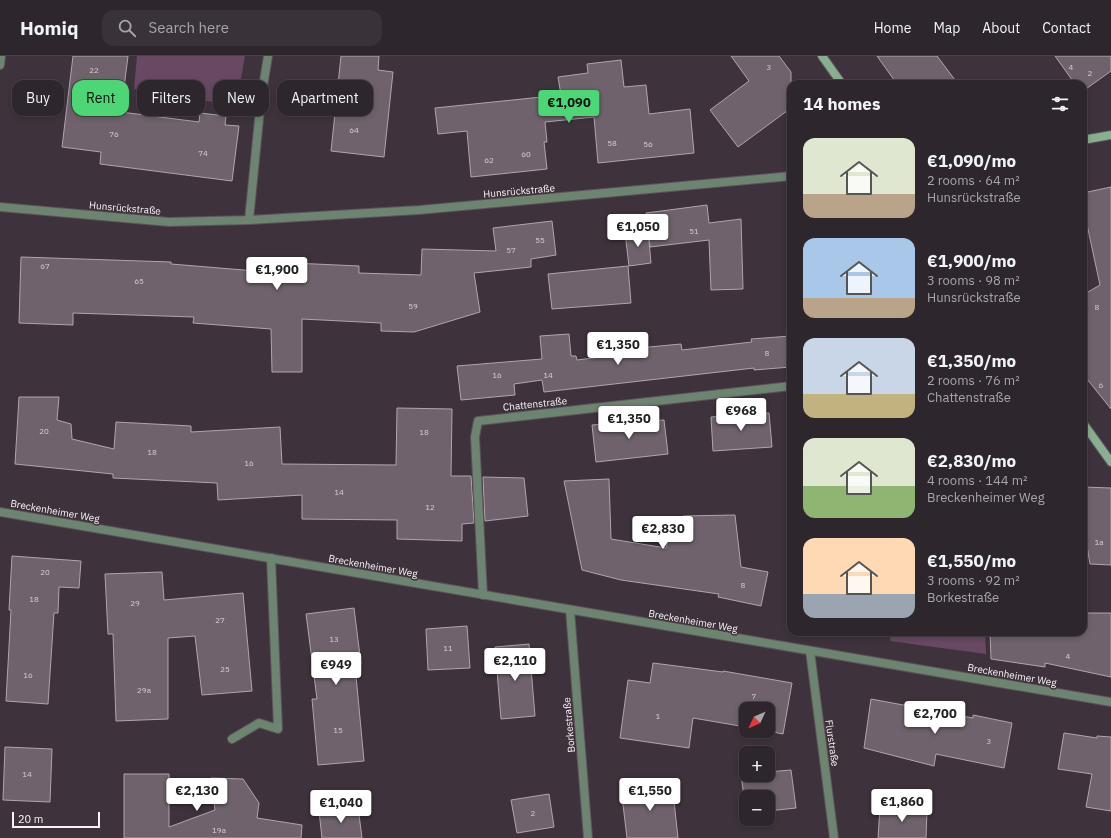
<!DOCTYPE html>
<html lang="en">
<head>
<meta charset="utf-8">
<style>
	:root { --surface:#2e262d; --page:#3a3239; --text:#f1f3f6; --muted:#a7a5aa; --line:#494349; --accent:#4dd676 }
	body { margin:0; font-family:"IBM Plex Sans",sans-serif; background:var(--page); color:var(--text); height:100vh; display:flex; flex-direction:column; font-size:15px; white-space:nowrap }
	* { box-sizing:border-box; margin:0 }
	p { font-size:13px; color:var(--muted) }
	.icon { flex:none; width:22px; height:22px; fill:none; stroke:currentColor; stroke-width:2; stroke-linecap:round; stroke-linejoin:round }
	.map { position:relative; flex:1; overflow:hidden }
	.side { position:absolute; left:787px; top:24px; width:300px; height:556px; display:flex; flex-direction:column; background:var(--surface); border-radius:12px; box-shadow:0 2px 6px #0003,0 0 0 1px var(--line) }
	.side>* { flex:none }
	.guide { position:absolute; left:12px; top:24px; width:380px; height:36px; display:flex; gap:8px }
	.needle { width:26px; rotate:226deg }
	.controls { position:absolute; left:739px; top:646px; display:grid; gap:8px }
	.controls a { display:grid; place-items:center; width:36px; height:36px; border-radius:8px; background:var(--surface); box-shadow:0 2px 6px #0003,0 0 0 1px var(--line); font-size:20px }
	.scale { position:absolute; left:12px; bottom:10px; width:88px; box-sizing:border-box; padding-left:4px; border:2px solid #faf2f8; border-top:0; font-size:11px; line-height:14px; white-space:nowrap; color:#faf2f8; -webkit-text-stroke:3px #3e333c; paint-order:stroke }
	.price { position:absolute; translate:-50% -34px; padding:0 9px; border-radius:4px; background:#fff; color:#222; font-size:13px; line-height:26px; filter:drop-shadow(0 1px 2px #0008) }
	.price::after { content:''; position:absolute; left:50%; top:24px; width:12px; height:9px; margin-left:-6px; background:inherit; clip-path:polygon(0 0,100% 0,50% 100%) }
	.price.current { background:var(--accent); color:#111 }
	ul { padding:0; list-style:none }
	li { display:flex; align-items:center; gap:12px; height:100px; padding:0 16px }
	li span { display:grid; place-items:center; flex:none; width:112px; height:80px; border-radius:12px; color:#555 }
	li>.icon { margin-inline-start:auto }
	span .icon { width:48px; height:48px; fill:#fffc; stroke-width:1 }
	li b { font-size:17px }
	h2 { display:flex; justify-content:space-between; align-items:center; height:48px; padding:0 16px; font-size:17px }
	.pill { padding:0 14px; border-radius:12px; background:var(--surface); box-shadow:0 2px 6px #0003,0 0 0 1px var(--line); font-size:14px; line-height:36px }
	.pill.current { background:var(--accent); color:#111 }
	header { display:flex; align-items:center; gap:24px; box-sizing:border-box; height:56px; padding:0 20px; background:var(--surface); border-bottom:1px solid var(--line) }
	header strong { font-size:19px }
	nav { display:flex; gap:22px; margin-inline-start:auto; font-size:14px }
	.search { width:280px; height:36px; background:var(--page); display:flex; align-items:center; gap:10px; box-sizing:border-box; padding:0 14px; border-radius:12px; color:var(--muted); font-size:15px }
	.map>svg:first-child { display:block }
</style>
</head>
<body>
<header>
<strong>Homiq</strong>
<div class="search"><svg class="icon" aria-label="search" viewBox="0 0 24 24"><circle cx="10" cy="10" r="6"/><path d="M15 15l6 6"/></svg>Search here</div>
<nav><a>Home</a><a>Map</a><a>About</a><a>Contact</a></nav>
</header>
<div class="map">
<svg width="1111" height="782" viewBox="0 0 1111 782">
	<rect width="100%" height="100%" fill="#3e333c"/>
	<path fill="#684862" d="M137 0H245L236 50 134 33Z
		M891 576H985L986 598 890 585Z"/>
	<path fill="#6f626c" stroke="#b2a4af" d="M73 0H128L121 56 199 66 200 57 226 60 225 69 239 70 232 125 100 108 101 96 62 91Z
		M341 0H379L378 14 393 16 384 101 331 95Z
		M731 0H779L791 16V52L738 91 710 54 749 25Z
		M877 0H937L958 28H897Z
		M1055 0H1111V15L1083 35V28H1075Z
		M621 4 624 31 646 29 649 58 690 53 694 97 598 107 594 61 545 66 547 86H544L547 113 471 121 467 75 438 78 435 52 561 39 558 21 588 17 587 8Z
		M1111 131V353L1083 318V239L1100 229 1083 150V137Z
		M707 149 709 167 741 163 743 233 711 234 709 184 650 191 646 157Z
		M552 165 556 199 531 203V211L474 217 480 256 414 276 381 275V267L302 263V316H272L271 273 193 267 194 261 73 257V269L19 267 21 201 171 206V208L292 218 293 207 359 210V217L421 219 422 193 496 195 493 172Z
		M648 174 651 207 629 210 625 177Z
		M628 210 631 247 552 253 548 218Z
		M569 278 571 300H576L577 304 617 299V294L681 288 682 294 752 286 751 283 791 280V311L754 314V312L544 336 542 324 514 328 515 339 461 344 457 310 542 303 540 280Z
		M19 341H59L57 364 71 368 72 383 114 393 116 366 191 370V376L280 371 282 408 396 409 397 352 452 353 451 420H471L474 467 462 468V485L397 483V464L302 463V439L218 444 217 427 113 422V418L15 408Z
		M769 357 772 391 713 395 711 361Z
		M664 364 668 398 596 406 592 369Z
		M483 421 524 422 528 460 485 465Z
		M609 423 611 483 666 492 671 470 684 472 683 460 735 459 741 511 768 516 761 550 718 541 719 538 621 524 582 514 564 425Z
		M1083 431 1111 432V509L1090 508 1083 464Z
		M12 500 81 505 79 532 59 531 58 557H54L48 648 6 645 11 554H9Z
		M162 516 164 544 243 537 252 635 202 639 195 580 168 582V663L116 665 113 578H108L105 518Z
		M354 552 361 608 355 609 364 705 318 709 312 643H317L306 558Z
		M1083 557H1111V621L1045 607V611L991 603 990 576 1078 577 1083 576Z
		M467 570 470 612 428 614 426 573Z
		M529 588 535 660 501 663 495 591Z
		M653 607 723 616V615L792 627 783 678 768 675V653H746V671L693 662 689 692 620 682 628 624 650 627Z
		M871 643 973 662V659L1012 667 1004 712 936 698 934 710 864 692Z
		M1064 677 1097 682V680L1111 681V755L1086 751 1092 718 1058 713Z
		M5 691 52 693 50 746 3 744Z
		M791 714 796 752 768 755V741H746V755L741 719H768V716Z
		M124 718H169V771L215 754 211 722 243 723 259 747 257 762 302 769 301 782H124Z
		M672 727 678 782H627L621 732Z
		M549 738 554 771 517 777 511 744Z
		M358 751 362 782H322L319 755Z
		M880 751 927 754 926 782H878Z"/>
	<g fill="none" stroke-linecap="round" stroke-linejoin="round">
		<g stroke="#5c525a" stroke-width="10">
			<path id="lane" d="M249 164 261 43 268 0
				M232 683 259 667 278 673 271 502"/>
		</g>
		<g stroke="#5c525a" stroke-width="10">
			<path id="street" d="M0 9 1 0
				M0 151 169 166 249 164 419 154 791 120
				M0 456 1111 646
				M483 539 475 381 478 365 791 330
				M570 554 588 782
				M810 595 834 782"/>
		</g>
		<g stroke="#5c525a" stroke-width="10">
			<path id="secondary" d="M822 0 842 28
				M1083 84 1111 79
				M1083 367 1111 406"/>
		</g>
		<use href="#lane" stroke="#6c8470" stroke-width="8"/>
		<use href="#street" stroke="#6c8470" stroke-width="8"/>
		<use href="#secondary" stroke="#88af8f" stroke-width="8"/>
	</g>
	<g text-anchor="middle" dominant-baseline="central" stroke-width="3" stroke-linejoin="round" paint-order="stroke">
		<g font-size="8" fill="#d7ced5">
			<text x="769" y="11">3</text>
			<text x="1071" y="11">4</text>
			<text x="94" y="14">22</text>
			<text x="1090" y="17">2</text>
			<text x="354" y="74">64</text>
			<text x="114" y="78">76</text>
			<text x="612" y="87">58</text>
			<text x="648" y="88">56</text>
			<text x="203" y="97">74</text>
			<text x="526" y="98">60</text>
			<text x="489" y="104">62</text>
			<text x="694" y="175">51</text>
			<text x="540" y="184">55</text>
			<text x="511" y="194">57</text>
			<text x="45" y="210">67</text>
			<text x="139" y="225">65</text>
			<text x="413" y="250">59</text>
			<text x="1097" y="251">8</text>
			<text x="767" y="297">8</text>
			<text x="497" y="319">16</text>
			<text x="548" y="319">14</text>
			<text x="1101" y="329">6</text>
			<text x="44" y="375">20</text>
			<text x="424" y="376">18</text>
			<text x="152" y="396">18</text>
			<text x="249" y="407">16</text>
			<text x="339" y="436">14</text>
			<text x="430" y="451">12</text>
			<text x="1099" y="486">1a</text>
			<text x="45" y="516">20</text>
			<text x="743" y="529">8</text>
			<text x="34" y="543">18</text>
			<text x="135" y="547">29</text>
			<text x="220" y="564">27</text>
			<text x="334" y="583">13</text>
			<text x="448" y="592">11</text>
			<text x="1068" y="600">4</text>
			<text x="225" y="613">25</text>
			<text x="28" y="619">16</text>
			<text x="144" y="634">29a</text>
			<text x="754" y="640">7</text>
			<text x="658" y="660">1</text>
			<text x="338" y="674">15</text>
			<text x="989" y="685">3</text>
			<text x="27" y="718">14</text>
			<text x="533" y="757">2</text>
			<text x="219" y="774">19a</text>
		</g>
		<g font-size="10" fill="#faf2f8" stroke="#3e333c">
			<text transform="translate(519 135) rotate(-5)">Hunsrückstraße</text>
			<text transform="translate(125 152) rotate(5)">Hunsrückstraße</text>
			<text transform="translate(535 348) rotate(-6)">Chattenstraße</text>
			<text transform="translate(55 455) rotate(10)">Breckenheimer Weg</text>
			<text transform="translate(373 510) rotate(10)">Breckenheimer Weg</text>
			<text transform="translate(693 565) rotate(10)">Breckenheimer Weg</text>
			<text transform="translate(1012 619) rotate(10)">Breckenheimer Weg</text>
			<text transform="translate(569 669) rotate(-95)">Borkestraße</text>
			<text transform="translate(832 687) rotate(82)">Flurstraße</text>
		</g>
	</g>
</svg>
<div class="controls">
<a><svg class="needle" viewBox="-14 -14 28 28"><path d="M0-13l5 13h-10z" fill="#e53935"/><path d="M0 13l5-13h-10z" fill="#a7a5aa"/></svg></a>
<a>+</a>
<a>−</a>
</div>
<div class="scale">20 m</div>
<b class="price current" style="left:569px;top:68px">€1,090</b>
<b class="price" style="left:638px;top:192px">€1,050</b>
<b class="price" style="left:277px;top:235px">€1,900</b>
<b class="price" style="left:618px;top:310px">€1,350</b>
<b class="price" style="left:741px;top:376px">€968</b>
<b class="price" style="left:629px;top:384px">€1,350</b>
<b class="price" style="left:663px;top:494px">€2,830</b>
<b class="price" style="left:515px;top:626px">€2,110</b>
<b class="price" style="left:336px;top:630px">€949</b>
<b class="price" style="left:935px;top:679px">€2,700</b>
<b class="price" style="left:197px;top:756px">€2,130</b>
<b class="price" style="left:650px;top:756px">€1,550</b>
<b class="price" style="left:902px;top:767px">€1,860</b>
<b class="price" style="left:341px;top:768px">€1,040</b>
<div class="guide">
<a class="pill">Buy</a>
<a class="pill current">Rent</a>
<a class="pill">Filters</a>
<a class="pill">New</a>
<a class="pill">Apartment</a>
</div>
<section class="side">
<h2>14 homes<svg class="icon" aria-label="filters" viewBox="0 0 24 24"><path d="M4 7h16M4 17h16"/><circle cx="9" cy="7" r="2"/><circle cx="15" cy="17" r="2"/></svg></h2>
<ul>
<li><span style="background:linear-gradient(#dfe7d0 70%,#b9a48a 0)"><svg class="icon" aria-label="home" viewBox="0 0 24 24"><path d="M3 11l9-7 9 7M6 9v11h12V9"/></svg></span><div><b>€1,090/mo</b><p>2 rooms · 64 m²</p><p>Hunsrückstraße</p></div></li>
<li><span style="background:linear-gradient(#a9c7e8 75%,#b9a48a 0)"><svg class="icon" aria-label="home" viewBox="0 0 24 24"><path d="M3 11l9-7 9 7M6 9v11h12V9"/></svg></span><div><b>€1,900/mo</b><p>3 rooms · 98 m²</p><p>Hunsrückstraße</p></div></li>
<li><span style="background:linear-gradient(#c9d6e8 70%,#c2b280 0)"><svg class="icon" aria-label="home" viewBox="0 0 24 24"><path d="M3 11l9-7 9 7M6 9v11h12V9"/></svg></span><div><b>€1,350/mo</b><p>2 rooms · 76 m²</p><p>Chattenstraße</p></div></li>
<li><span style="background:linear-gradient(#dfe7d0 60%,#8fb573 0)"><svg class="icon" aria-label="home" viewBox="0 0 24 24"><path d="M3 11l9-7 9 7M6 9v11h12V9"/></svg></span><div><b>€2,830/mo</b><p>4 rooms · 144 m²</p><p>Breckenheimer Weg</p></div></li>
<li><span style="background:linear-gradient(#ffd9b3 70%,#9aa5b1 0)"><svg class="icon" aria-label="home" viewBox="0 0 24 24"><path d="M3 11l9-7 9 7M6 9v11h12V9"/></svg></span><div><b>€1,550/mo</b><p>3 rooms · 92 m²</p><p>Borkestraße</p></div></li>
</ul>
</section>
</div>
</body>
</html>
